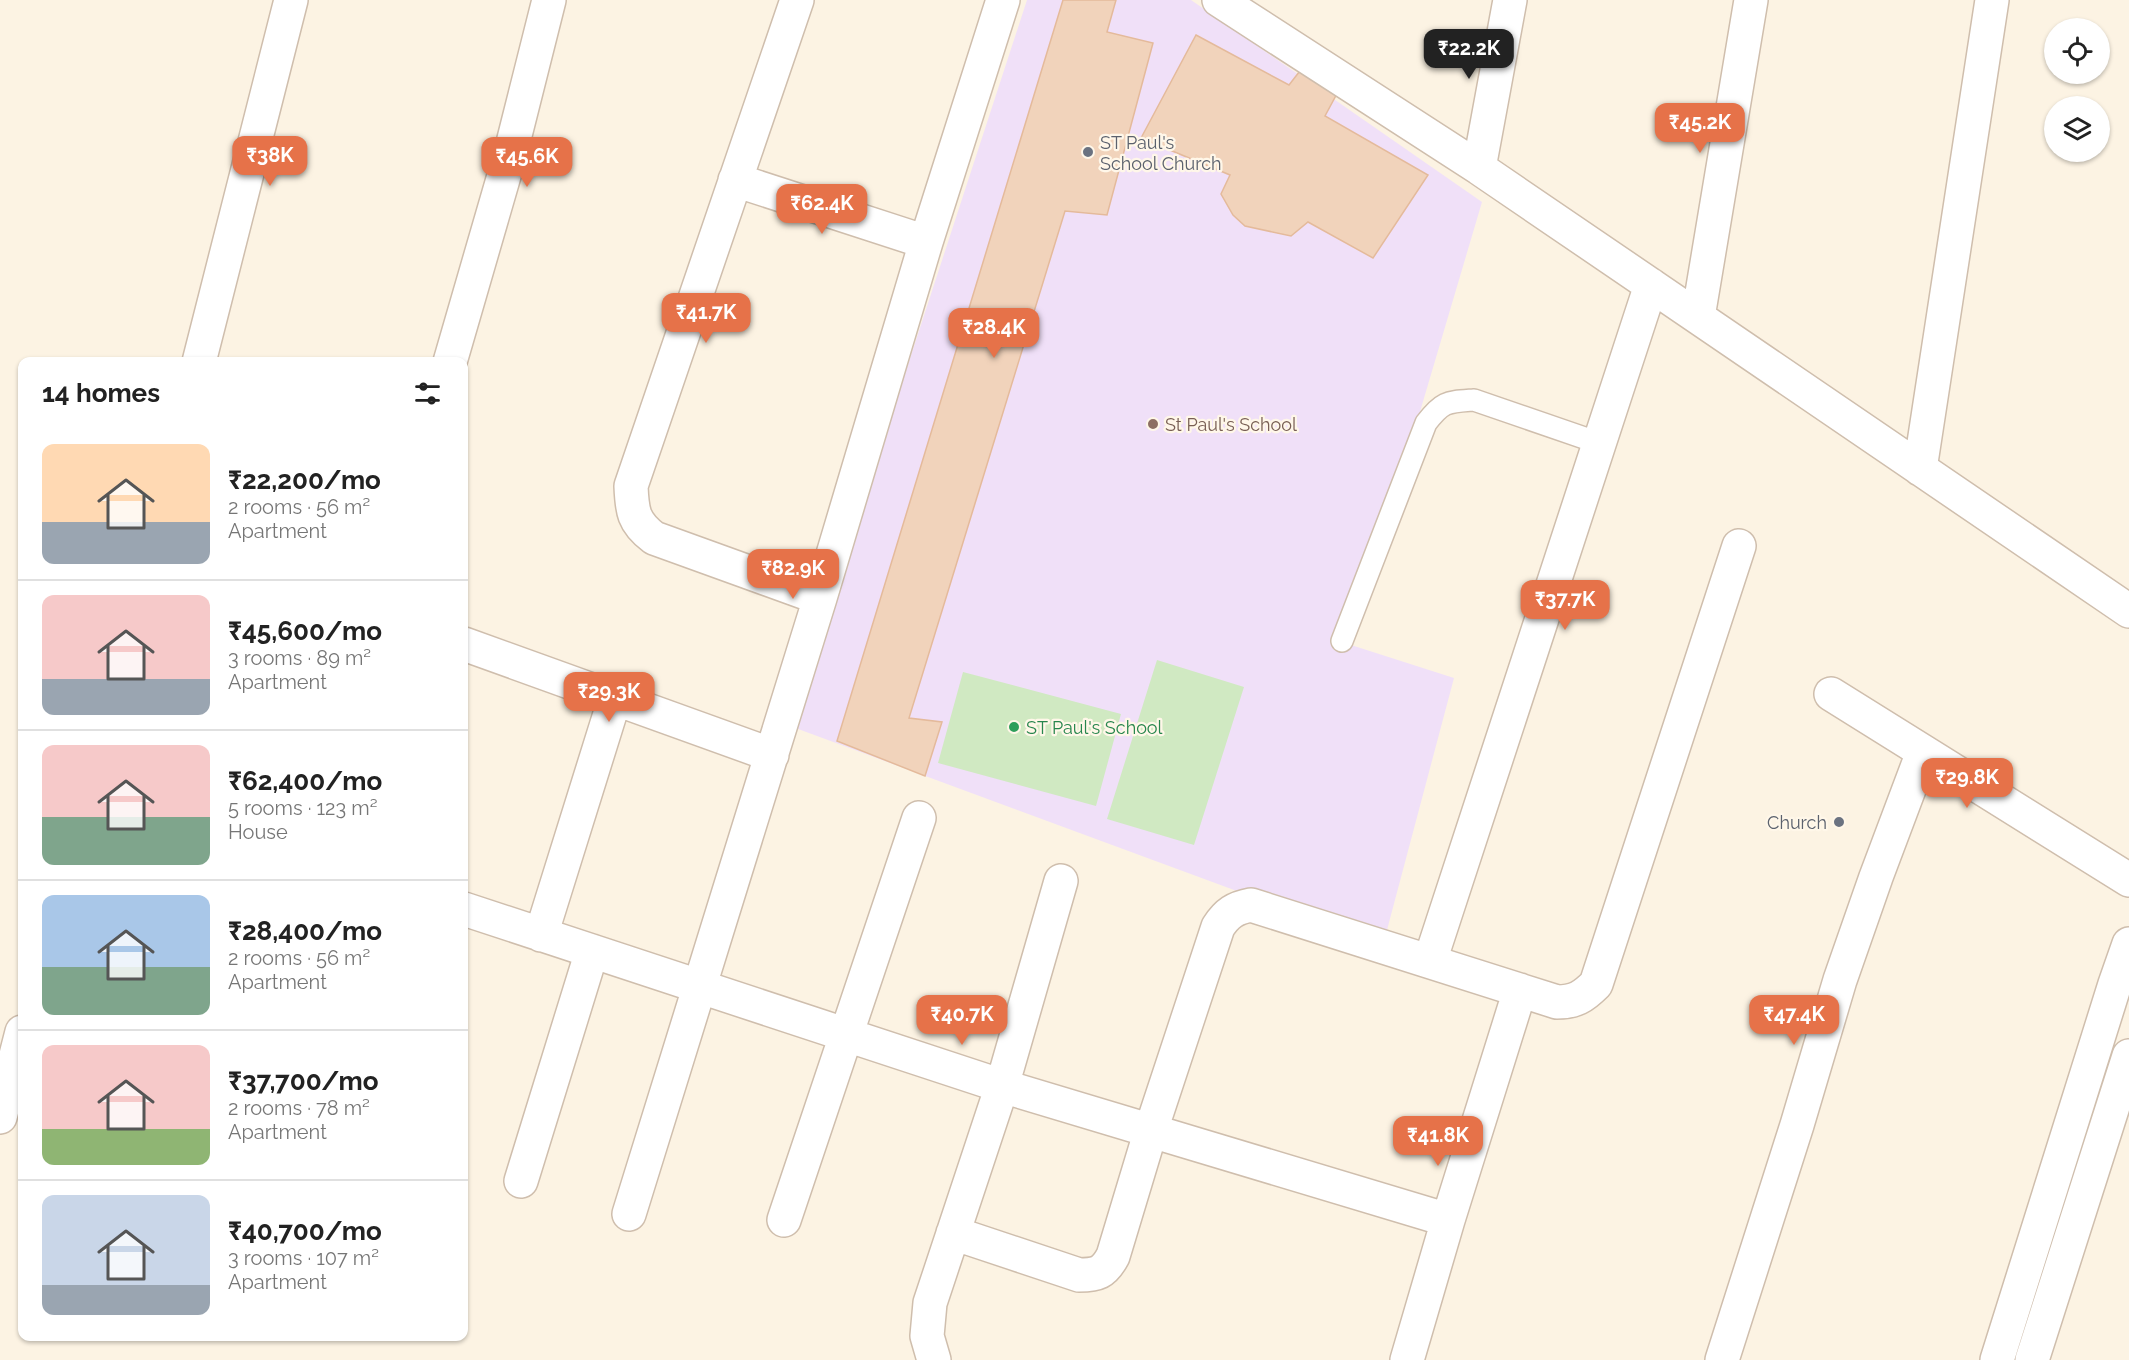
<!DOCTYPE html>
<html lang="en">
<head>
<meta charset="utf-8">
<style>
	:root { --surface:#fff; --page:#f6f6f6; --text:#222; --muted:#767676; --line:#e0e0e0; --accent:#e67249 }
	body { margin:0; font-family:Raleway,sans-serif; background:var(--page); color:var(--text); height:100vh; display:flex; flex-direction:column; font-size:22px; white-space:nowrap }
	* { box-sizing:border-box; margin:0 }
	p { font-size:20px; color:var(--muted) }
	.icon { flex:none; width:33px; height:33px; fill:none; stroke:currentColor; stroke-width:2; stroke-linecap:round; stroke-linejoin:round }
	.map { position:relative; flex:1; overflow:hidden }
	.side { position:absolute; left:18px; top:357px; width:450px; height:984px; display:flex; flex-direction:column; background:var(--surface); border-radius:12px; box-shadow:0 2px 4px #0004 }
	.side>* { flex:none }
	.controls { position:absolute; left:2044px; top:18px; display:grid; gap:12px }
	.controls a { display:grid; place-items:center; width:66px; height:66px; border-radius:50%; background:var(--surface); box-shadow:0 2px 4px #0004; font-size:30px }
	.price { position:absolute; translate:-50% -51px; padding:0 14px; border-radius:12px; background:var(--accent); color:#fff; font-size:20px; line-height:39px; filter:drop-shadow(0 2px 3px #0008) }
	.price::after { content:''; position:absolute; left:50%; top:36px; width:18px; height:14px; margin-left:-9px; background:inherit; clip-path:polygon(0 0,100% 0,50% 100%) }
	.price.selected { background:#222; color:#fff }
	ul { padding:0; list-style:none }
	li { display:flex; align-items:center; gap:18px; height:150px; padding:0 24px }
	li+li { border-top:2px solid var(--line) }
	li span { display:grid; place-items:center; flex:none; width:168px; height:120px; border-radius:12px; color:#555 }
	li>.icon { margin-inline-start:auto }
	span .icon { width:72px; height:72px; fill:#fffc; stroke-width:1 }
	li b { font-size:26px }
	h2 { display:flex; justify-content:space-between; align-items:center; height:72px; padding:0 24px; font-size:26px }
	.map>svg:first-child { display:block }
</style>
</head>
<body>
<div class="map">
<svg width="2129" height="1360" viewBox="0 0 2129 1360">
	<rect width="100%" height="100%" fill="#fcf3e3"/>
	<path fill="#f0e0f8" d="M1027 0H1191L1482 202 1351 645 1454 678 1383 945 790 726Z"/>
	<path fill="#d0e9c2" d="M1157 660 1244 687 1194 845 1107 819Z
		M963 672 1121 714 1096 806 938 763Z"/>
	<path fill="#f1d3bb" stroke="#e4ba9b" stroke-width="1.5" d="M1063 0H1116L1107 32 1153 43 1107 215 1065 211 909 718 942 722 925 776 837 741Z
		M1196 35 1289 85 1303 67 1340 88 1325 116 1428 175 1373 258 1308 222 1291 236 1245 226 1233 215 1221 194 1230 175 1141 138Z"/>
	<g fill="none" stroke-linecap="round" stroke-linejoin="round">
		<g stroke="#cfbead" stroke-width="24">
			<path id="lane" d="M1342 641 1426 423C1443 401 1447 402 1474 400L1599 443"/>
		</g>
		<g stroke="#cfbead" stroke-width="36">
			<path id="street" d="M797 0 631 486C632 511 633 522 654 538L820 598
				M1219 0 1479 168 2129 611
				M1479 168 1510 0
				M735 180 926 242
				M1698 317 1751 0
				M199 362 291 0
				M450 362 510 155 549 0
				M1920 469 1992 0
				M464 644 772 755
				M1831 694 2129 880
				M464 909 1002 1086 1448 1220
				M541 935 615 698
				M1430 961 1651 285
				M0 1117 22 1032
				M521 1181 592 951
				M629 1214 820 598 926 242 1003 0
				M784 1220 919 818
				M953 1233 1079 1275C1097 1275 1104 1273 1113 1256L1151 1130 1218 927C1227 913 1235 908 1251 905L1557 1002C1575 1002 1583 997 1596 984L1739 546
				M934 1360 927 1336 930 1303 1002 1086 1061 881
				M1407 1360 1448 1220 1520 990
				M1722 1360 1797 1125 1840 980 1876 877 1923 752
				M1997 1360 2115 984 2129 944
				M2032 1360 2129 1056"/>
		</g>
		<use href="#lane" stroke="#fff" stroke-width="21"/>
		<use href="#street" stroke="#fff" stroke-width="33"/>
	</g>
	<g fill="#6b7280" stroke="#fff7e9" stroke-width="2">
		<circle cx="1088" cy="152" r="6"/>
		<circle cx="1839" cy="822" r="6"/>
	</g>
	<circle fill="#8d6e63" stroke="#fff7e9" stroke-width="2" cx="1153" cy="424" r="6"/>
	<circle fill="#2e9e5b" stroke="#fff7e9" stroke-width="2" cx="1014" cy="727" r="6"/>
	<g text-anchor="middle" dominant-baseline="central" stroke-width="4.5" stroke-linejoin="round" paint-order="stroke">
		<g font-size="18" fill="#5b616d" stroke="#fff7e9" text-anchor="start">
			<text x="1100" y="142">ST Paul's<tspan x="1100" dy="21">School Church</tspan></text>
			<text x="1827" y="822" text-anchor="end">Church</text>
		</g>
		<g font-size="18" fill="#785e54" stroke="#fff7e9" text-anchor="start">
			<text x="1165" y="424">St Paul's School</text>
		</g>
		<g font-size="18" fill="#27864d" stroke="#fff7e9" text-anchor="start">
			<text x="1026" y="727">ST Paul's School</text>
		</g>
	</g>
</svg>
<div class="controls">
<a><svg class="icon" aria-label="locate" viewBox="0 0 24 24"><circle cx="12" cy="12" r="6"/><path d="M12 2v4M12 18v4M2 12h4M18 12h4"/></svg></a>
<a><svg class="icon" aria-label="layers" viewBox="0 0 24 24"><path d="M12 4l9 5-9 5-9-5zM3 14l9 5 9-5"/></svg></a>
</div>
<b class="price selected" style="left:1469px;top:80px">₹22.2K</b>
<b class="price" style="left:1700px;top:154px">₹45.2K</b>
<b class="price" style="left:270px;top:187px">₹38K</b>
<b class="price" style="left:527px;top:188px">₹45.6K</b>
<b class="price" style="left:822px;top:235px">₹62.4K</b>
<b class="price" style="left:706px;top:344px">₹41.7K</b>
<b class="price" style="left:994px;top:359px">₹28.4K</b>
<b class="price" style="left:793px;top:600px">₹82.9K</b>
<b class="price" style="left:1565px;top:631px">₹37.7K</b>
<b class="price" style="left:609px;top:723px">₹29.3K</b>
<b class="price" style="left:1967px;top:809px">₹29.8K</b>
<b class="price" style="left:962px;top:1046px">₹40.7K</b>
<b class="price" style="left:1794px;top:1046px">₹47.4K</b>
<b class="price" style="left:1438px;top:1167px">₹41.8K</b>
<section class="side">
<h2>14 homes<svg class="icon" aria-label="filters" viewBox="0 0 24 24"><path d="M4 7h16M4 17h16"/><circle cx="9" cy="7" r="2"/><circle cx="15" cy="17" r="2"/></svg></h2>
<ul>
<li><span style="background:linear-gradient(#ffd9b3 65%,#9aa5b1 0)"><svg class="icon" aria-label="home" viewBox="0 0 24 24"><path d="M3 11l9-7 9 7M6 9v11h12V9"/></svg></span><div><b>₹22,200/mo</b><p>2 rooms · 56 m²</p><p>Apartment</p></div></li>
<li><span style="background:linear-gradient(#f6c9c9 70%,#9aa5b1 0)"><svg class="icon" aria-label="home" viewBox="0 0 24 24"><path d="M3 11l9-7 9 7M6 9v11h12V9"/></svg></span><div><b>₹45,600/mo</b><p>3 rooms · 89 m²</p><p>Apartment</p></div></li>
<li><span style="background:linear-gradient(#f6c9c9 60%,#7fa58c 0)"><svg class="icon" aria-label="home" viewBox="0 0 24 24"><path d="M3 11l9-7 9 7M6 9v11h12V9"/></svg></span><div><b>₹62,400/mo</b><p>5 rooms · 123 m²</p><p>House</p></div></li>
<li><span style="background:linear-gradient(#a9c7e8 60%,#7fa58c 0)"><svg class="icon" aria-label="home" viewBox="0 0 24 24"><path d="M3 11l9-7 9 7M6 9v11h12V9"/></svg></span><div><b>₹28,400/mo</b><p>2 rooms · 56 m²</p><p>Apartment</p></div></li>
<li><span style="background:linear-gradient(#f6c9c9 70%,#8fb573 0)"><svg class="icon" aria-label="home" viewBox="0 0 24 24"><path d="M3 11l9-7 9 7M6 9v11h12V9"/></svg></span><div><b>₹37,700/mo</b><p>2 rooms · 78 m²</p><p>Apartment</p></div></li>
<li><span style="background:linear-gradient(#c9d6e8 75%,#9aa5b1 0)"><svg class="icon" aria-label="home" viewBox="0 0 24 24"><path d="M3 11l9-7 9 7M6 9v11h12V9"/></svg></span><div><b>₹40,700/mo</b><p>3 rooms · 107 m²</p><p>Apartment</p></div></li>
</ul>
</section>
</div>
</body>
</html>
